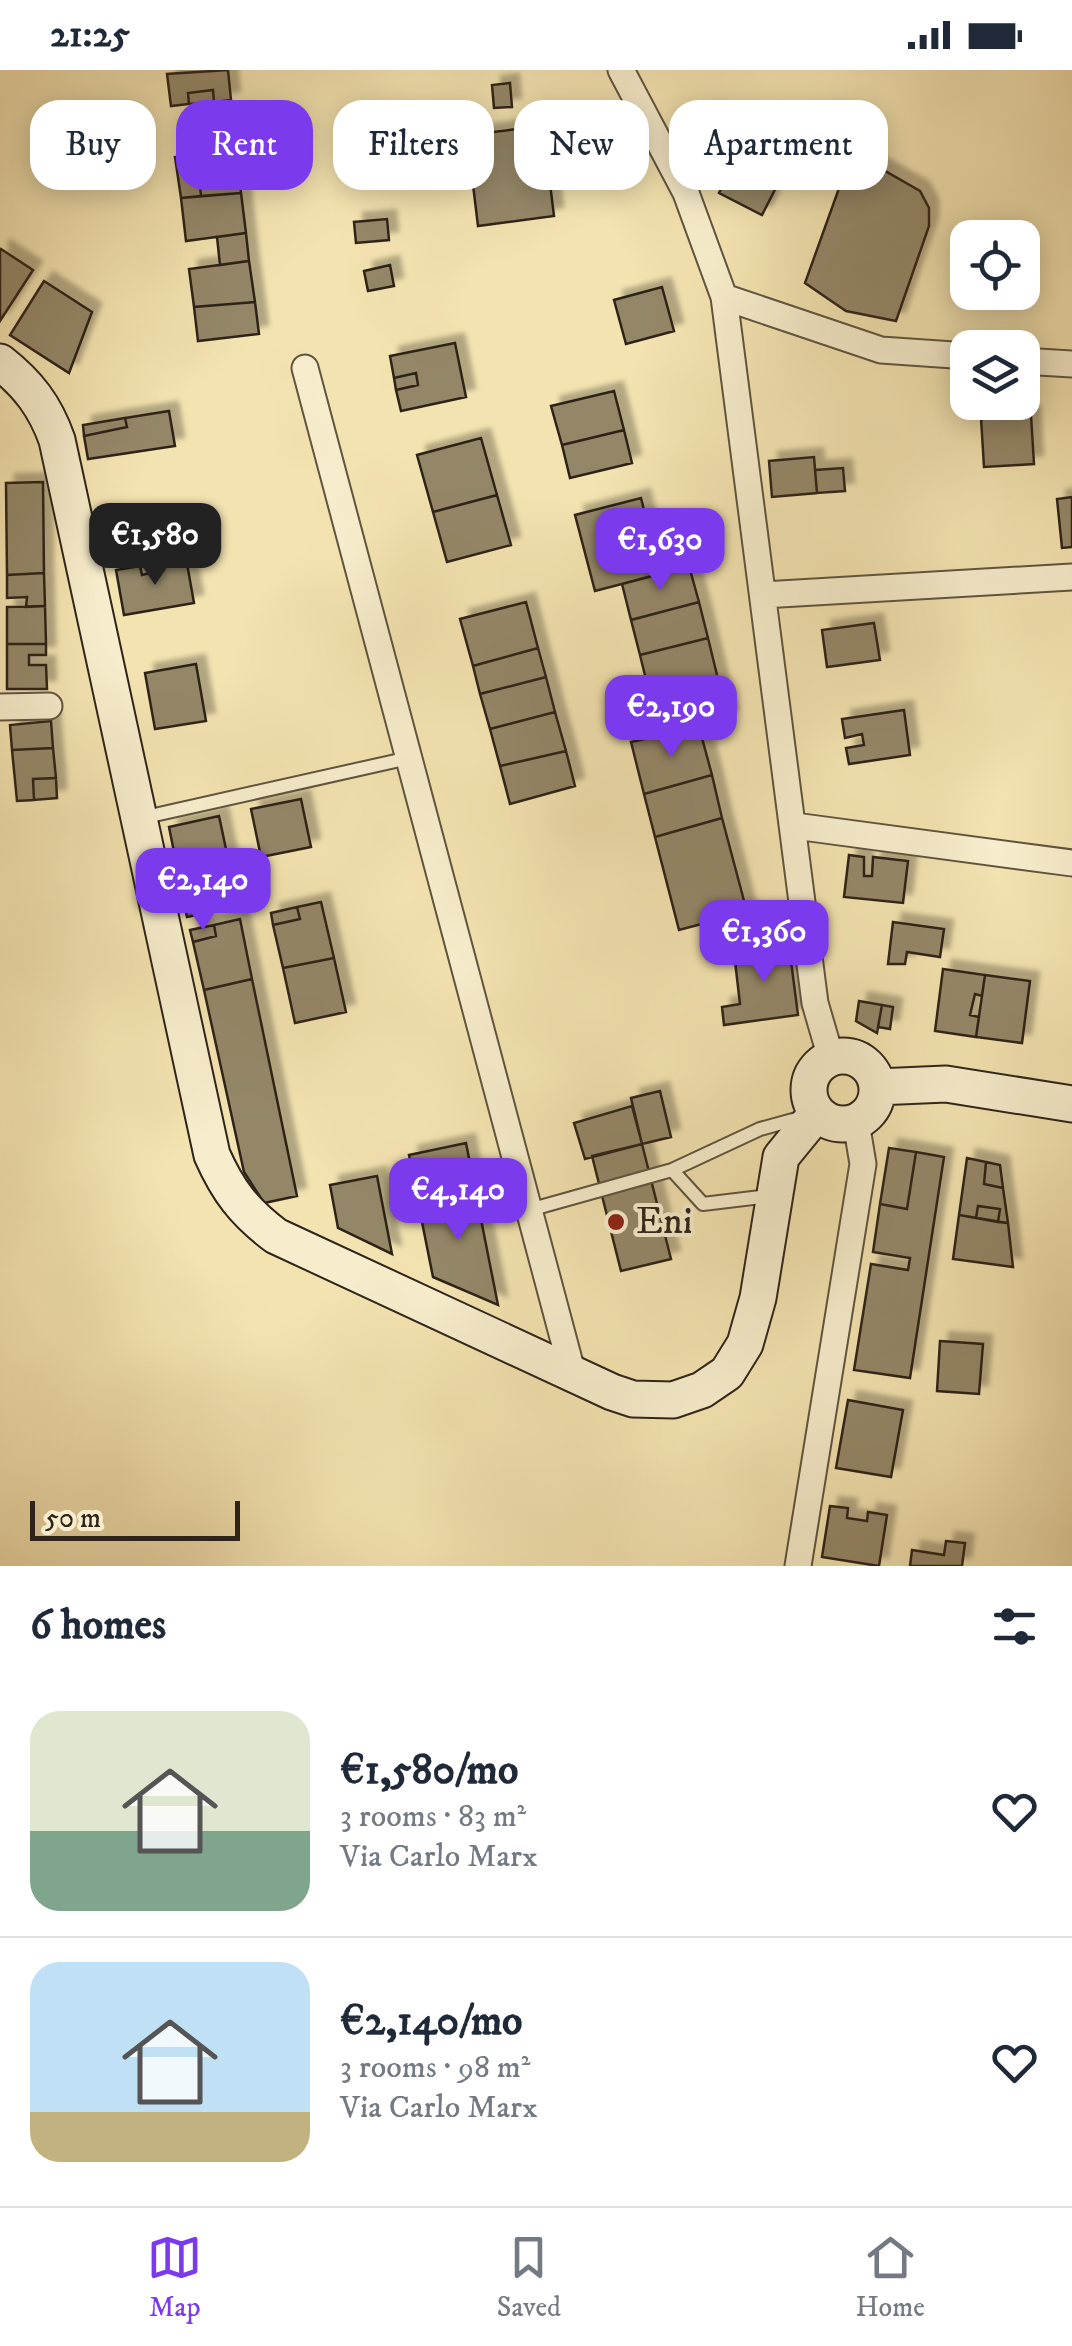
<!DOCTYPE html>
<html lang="en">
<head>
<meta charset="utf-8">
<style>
	:root { --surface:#fff; --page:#f2f2f3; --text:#1f2937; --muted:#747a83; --line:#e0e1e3; --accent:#7c3aed }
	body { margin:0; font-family:"IM FELL DW Pica",serif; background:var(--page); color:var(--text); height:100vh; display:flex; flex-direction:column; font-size:38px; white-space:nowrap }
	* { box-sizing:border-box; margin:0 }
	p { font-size:32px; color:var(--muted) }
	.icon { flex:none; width:55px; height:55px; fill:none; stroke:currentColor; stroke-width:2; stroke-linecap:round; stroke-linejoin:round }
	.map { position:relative; height:1496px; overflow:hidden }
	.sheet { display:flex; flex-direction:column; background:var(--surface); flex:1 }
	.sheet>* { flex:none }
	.banner { position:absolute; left:30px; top:30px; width:1012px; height:90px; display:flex; gap:20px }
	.buttons { position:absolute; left:950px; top:150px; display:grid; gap:20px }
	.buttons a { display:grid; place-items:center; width:90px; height:90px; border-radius:20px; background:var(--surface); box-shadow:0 5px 25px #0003; font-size:50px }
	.scale { position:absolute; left:30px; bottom:25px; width:210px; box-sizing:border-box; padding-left:10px; border:5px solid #2e2419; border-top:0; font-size:28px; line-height:35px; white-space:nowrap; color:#2e2419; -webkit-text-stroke:8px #f7edcc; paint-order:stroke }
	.price { position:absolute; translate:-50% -85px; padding:0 22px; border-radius:20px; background:var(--accent); color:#fff; font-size:32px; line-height:65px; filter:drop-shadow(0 2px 5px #0008) }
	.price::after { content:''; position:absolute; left:50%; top:60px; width:30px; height:22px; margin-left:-15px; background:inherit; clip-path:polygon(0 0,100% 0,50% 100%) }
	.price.on { background:#222; color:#fff }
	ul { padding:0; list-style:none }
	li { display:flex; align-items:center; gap:30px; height:250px; padding:0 30px }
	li+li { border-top:2px solid var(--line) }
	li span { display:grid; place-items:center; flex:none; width:280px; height:200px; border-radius:30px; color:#555 }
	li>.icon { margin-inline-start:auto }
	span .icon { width:120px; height:120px; fill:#fffc; stroke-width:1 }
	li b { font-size:42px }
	h2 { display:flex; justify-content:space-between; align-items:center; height:120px; padding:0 30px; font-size:42px }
	.pill { padding:0 35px; border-radius:30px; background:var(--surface); box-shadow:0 5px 25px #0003; font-size:35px; line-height:90px }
	.pill.on { background:var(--accent); color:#fff }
	.status { display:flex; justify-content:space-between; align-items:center; height:70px; padding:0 50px; background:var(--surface); direction:ltr }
	.status svg { height:28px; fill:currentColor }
	.menu { display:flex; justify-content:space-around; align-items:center; height:140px; border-top:2px solid var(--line); background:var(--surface); font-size:28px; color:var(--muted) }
	.menu a { display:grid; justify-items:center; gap:5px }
	.menu .on { color:var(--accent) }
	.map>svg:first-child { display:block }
</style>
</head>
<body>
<div class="status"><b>21:25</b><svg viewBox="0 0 49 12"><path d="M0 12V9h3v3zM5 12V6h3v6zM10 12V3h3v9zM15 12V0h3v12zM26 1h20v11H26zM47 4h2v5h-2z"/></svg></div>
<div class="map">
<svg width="1072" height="1496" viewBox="0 0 1072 1496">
	<defs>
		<filter id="shadow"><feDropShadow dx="9" dy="-9" stdDeviation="2.5" flood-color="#0004"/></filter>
	</defs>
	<rect width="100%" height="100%" fill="#f3e3b0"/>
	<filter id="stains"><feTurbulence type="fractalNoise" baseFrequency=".002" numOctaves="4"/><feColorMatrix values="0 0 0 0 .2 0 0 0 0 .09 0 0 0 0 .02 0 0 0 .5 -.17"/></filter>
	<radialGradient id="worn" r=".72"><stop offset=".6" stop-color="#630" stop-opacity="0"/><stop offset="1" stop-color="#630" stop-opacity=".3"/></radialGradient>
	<path fill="#948768" stroke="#2e2419" stroke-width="2.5" filter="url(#shadow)" d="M228 0 231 30 214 32 213 20 188 23 189 34 171 36 167 4Z
		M510 13 512 37 494 38 492 15Z
		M213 20 214 32 189 34 188 23Z
		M543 56 554 146 478 156 467 65Z
		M747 68 790 90 762 145 719 123Z
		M236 80 239 104 200 115 201 126 181 128 175 87Z
		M852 82 920 121 929 138V156L896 251 846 241 805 213Z
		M410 89 412 104 389 106 387 91Z
		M239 104 241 123 201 126 200 115Z
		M241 123 246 163 186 171 181 128Z
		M387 149 389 170 356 173 354 152Z
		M246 163 249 191 220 195 217 167Z
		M1 179 33 200 0 251V181Z
		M249 191 255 232 194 237 189 199Z
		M390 195 394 216 368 221 364 201Z
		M44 211 92 242 69 303 10 265Z
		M662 217 674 261 626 274 614 230Z
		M255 232 259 264 198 271 194 237Z
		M455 273 466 327 401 341 396 320 418 315 416 303 394 308 390 286Z
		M416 303 418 315 396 320 394 308Z
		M614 321 624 360 562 375 551 336Z
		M169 341 175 376 88 389 84 366 127 357 125 348Z
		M1031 345 1034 394 984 397 981 348Z
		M125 348 127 357 84 366 83 355Z
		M624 360 632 393 570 408 562 375Z
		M481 368 497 425 433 442 417 385Z
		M814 387 817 423 772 427 769 391Z
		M843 398 845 421 817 423 815 400Z
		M43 412 44 503 7 505 6 413Z
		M497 425 511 475 447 492 433 442Z
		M1072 427V477L1062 478 1057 429Z
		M641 428 660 504 595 521 575 445Z
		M186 488 194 533 124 545 116 500 140 496 142 505 162 500 160 493Z
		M689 496 699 532 631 550 622 514Z
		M44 503 45 536 26 537 27 527 7 528V505Z
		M526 532 538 578 473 596 460 549Z
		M699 532 708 568 640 585 631 550Z
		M45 536 46 574H7V537Z
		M874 553 880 590 827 597 822 560Z
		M708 568 718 609 650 626 640 585Z
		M7 574H46V585H29V595H46L47 619H7Z
		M538 578 546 607 480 624 473 596Z
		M196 594 206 651 155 659 145 603Z
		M546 607 555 642 490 659 480 624Z
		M718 609 729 649 661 665 650 626Z
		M904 640 910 685 849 694 846 678 864 675 862 664 845 668 842 649Z
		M555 642 566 681 500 696 490 659Z
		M51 651 53 678 12 680 10 655Z
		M699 657 712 705 644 724 631 672Z
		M53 678 56 708 33 709 34 730 17 731 12 680Z
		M566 681 575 716 510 734 500 696Z
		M712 705 722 748 655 767 644 724Z
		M56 708 57 728 34 730 33 709Z
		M301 729 311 777 261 787 251 739Z
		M219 746 238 836 187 847 169 757Z
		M722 748 747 842 679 860 655 767Z
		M849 785 864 787V806H872L873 787 908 791 903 833 844 827Z
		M321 832 334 888 283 898 273 855 300 849 297 837Z
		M297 837 300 849 273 855 271 843Z
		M240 849 252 909 204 920 193 872 216 866 214 855Z
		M893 852 944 859 940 887 907 882 905 894H888Z
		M214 855 216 866 193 872 190 860Z
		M788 868 798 945 724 955 722 937 740 934 735 891 751 890 749 873Z
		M334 888 346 942 295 953 283 898Z
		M943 899 985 905 982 926 975 924 970 945 979 947 976 967 935 961Z
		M985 905 1030 911 1022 973 976 967Z
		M252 909 297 1126 264 1133 244 1102 204 920Z
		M859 931 882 935 877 963 856 951Z
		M882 935 893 937 890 959 878 957Z
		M660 1021 671 1067 642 1074 631 1028Z
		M632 1036 642 1074 585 1089 574 1053Z
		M466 1073 475 1119 418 1132 409 1085Z
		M642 1074 671 1189 621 1201 592 1086Z
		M889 1078 916 1082 907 1139 880 1134Z
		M916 1082 944 1087 910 1308 854 1300 871 1194 908 1200 910 1188 873 1182 880 1134 907 1139Z
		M967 1088 986 1092 984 1114 1003 1118 1008 1153 998 1152 1000 1139 978 1136 976 1148 959 1145Z
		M986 1092 1000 1095 1003 1118 984 1114Z
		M377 1106 392 1184 338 1158 330 1115Z
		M475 1119 498 1235 433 1207 418 1132Z
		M978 1136 1000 1139 998 1152 976 1148Z
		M959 1145 1008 1153 1013 1197 953 1189Z
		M940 1271 983 1274 979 1324 937 1321Z
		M848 1330 903 1340 891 1407 836 1398Z
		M830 1436 848 1438 847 1448 867 1451 868 1442 887 1445 879 1496 822 1487Z
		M946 1471 965 1473 962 1496H910L912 1480 944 1485Z"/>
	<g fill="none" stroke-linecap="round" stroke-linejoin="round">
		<g stroke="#5f543f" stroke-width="16">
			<path id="service" d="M141 748 409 688
				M672 1100 703 1134 769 1126
				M529 1140 672 1100 760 1059 800 1048"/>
		</g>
		<g stroke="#5f543f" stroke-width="29">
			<path id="minor" d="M621 0 686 123 724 227 815 933 831 988
				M724 227 881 280 968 286
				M1022 291 1072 294
				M305 298 573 1305
				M763 525 1072 507
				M0 637 49 636
				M795 756 1072 793
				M798 1496 863 1094 856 1052"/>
		</g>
		<g stroke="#2e2419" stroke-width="39">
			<path id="secondary" d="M0 292C28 314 45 336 57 370L212 1085C228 1121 244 1142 276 1166L612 1322 633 1329 673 1330 702 1320 727 1303 745 1274 758 1228 781 1087 817 1043
				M809 1020a34 34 0 1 1 68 0a34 34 0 1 1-68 0Z
				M877 1017 946 1014 1072 1034"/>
		</g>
		<use href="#service" stroke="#f7edcc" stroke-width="12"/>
		<use href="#minor" stroke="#f7edcc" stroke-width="25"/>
		<use href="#secondary" stroke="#f7edcc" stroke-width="35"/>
	</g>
	<circle fill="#8f2418" stroke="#f7edcc" stroke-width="4" cx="616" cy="1152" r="10"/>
	<g text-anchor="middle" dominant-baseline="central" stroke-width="8" stroke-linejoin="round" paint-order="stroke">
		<g font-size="38" fill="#2e2419" stroke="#f7edcc" text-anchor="start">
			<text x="636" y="1152">Eni</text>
		</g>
	</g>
	<rect width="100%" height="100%" filter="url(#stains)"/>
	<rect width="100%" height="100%" fill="url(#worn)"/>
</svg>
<div class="buttons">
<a><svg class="icon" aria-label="locate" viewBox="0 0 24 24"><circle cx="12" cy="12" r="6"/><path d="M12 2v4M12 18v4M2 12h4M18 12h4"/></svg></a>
<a><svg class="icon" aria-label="layers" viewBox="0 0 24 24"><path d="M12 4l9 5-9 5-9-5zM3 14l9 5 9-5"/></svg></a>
</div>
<div class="scale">50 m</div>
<b class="price on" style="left:155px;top:518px">€1,580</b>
<b class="price" style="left:660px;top:523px">€1,630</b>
<b class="price" style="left:671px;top:690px">€2,190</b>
<b class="price" style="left:203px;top:863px">€2,140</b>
<b class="price" style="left:764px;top:915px">€1,360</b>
<b class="price" style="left:458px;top:1173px">€4,140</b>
<div class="banner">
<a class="pill">Buy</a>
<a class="pill on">Rent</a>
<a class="pill">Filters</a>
<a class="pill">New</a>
<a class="pill">Apartment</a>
</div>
</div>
<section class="sheet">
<h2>6 homes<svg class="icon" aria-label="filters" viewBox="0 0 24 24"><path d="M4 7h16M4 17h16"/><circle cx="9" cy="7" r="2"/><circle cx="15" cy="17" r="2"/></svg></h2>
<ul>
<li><span style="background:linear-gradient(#dfe7d0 60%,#7fa58c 0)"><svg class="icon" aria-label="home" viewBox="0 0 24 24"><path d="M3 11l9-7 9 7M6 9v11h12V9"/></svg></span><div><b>€1,580/mo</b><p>3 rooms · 83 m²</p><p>Via Carlo Marx</p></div><svg class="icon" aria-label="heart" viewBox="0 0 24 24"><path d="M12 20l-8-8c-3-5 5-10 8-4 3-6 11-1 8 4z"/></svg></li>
<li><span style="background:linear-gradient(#bfe0f5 75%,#c2b280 0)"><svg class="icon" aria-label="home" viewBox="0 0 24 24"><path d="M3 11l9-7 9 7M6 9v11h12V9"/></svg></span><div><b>€2,140/mo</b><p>3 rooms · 98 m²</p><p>Via Carlo Marx</p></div><svg class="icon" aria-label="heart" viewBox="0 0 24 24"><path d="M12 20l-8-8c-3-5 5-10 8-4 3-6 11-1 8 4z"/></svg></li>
</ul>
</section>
<nav class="menu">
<a class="on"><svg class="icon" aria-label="map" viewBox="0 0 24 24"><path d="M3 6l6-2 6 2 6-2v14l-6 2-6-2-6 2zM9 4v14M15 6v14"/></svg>Map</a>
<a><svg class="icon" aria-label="saved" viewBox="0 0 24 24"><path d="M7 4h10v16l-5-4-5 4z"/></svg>Saved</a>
<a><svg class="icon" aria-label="home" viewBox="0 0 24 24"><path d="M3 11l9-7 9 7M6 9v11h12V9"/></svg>Home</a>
</nav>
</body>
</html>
